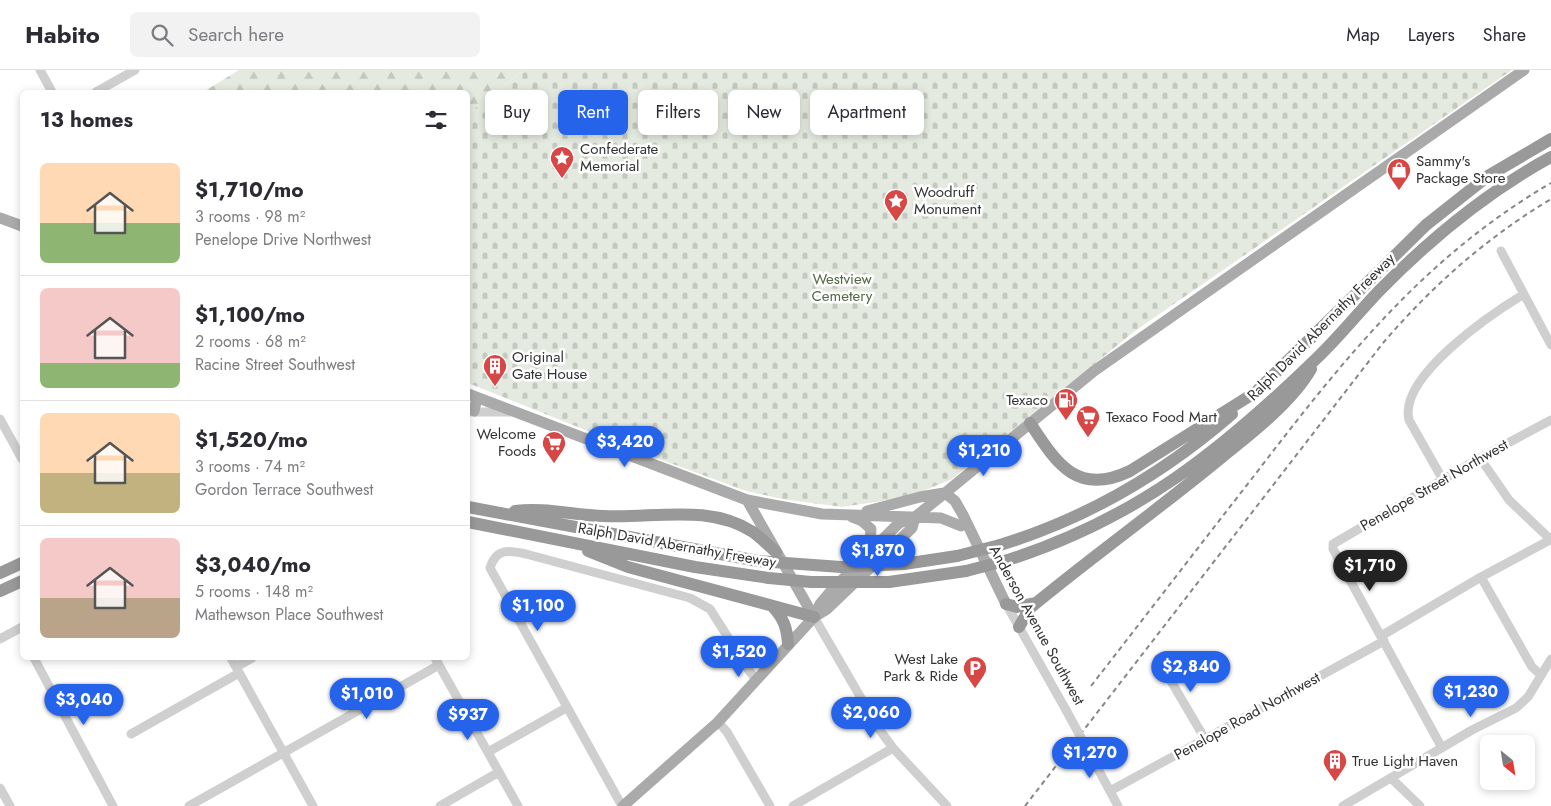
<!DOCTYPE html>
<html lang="en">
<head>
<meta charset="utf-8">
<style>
	:root { --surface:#fff; --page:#f2f2f3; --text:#2b2b33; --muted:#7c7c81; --line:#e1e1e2; --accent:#2563eb }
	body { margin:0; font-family:Jost,sans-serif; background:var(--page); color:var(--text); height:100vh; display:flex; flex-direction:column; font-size:19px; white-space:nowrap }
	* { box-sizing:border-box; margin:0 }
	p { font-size:16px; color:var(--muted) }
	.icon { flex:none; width:28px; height:28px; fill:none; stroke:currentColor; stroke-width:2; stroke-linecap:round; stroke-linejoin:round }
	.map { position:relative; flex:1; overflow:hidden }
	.drawer { position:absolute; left:20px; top:20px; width:450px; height:570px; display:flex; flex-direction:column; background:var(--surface); border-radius:8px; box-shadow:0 2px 8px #0003 }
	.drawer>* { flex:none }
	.top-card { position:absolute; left:485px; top:20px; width:475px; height:45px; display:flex; gap:10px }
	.needle { width:32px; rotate:150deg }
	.fabs { position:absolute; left:1480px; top:665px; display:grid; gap:10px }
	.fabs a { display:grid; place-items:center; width:55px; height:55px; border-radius:8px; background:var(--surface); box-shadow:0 2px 8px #0003; font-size:25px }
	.price { position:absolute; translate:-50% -42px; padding:0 11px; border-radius:18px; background:var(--accent); color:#fff; font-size:16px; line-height:32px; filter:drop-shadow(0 1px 2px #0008) }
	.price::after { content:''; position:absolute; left:50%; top:30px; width:15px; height:11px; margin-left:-8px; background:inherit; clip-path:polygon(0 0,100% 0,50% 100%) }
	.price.active { background:#222; color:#fff }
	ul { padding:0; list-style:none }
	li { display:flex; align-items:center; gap:15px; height:125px; padding:0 20px }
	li+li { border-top:1px solid var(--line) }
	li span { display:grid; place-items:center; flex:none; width:140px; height:100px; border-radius:8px; color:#555 }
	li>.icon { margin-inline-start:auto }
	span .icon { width:60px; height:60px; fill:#fffc; stroke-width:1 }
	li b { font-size:21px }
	h2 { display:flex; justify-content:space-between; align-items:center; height:60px; padding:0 20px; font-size:21px }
	.chip { padding:0 18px; border-radius:8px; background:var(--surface); box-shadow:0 2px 8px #0003; font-size:18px; line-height:45px }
	.chip.active { background:var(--accent); color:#fff }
	header { display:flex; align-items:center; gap:30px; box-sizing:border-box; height:70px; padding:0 25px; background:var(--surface); border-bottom:1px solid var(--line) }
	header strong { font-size:24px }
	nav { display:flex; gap:28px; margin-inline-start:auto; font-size:18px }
	.search { width:350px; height:45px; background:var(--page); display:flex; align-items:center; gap:12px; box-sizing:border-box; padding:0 18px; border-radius:8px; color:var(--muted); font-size:19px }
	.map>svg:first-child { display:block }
</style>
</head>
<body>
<header>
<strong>Habito</strong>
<div class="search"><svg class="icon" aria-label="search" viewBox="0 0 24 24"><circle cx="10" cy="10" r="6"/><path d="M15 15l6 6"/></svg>Search here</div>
<nav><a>Map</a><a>Layers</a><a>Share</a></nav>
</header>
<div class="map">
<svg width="1551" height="736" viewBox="0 0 1551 736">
	<defs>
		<pattern id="forest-firs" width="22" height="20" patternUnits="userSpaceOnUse" patternTransform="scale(1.25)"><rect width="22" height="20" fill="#e4eadf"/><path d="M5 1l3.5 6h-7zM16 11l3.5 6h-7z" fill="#c4c9c0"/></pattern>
		<pattern id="cemetery-stones" width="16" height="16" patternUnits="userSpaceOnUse" patternTransform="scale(1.25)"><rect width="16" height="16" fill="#e4eadf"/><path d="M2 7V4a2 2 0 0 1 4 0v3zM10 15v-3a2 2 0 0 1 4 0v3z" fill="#c4c9c0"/></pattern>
	</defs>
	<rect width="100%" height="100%" fill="#fff"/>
	<path fill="url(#forest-firs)" d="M239 0H524L468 44V22H203Z"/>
	<path fill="url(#cemetery-stones)" d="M524 0H1512L1135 261 952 409 909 427 842 437 782 429 746 421 640 382 468 313V44Z"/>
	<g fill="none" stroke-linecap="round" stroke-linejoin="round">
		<path stroke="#cfcfcf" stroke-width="9" d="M40 0 52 22
			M96 22 135 0
			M1501 181 1551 275
			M468 342H510
			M0 349 22 389
			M1480 388 1509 430 1551 470
			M1443 410 1409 350C1398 307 1491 244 1524 224
			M1481 507 1532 597 1541 605
			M1006 534 1066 640
			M814 547 879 659 893 678 947 736
			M1381 566 1481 507 1550 470
			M0 569 22 557
			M34 588 113 736
			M231 588 313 736
			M435 588 518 736
			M1158 589 1205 669
			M236 597 252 588
			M718 652 727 662 770 736
			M131 664 239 603
			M1442 678 1333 479V474L1480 388 1551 350
			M488 682 566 638
			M1091 686 1118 736
			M1391 708 1420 736
			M0 718 10 736
			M1110 721 1384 571
			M189 736 439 595
			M440 736 499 702
			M622 736 490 498C496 478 509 480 526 484L690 528 710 539 750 602 756 609
			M793 736 893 678
			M1343 736 1472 660 1516 638 1528 627 1551 589"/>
		<path stroke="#aaa" stroke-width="11" d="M0 148 22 156
			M468 324 747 430 822 444 941 448 961 456
			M474 341 477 328
			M945 423 955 431 963 445 1006 534
			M747 430 814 547
			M867 441 920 427 944 423
			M852 447 862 451 871 459 869 482
			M814 547 820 534 831 521 899 453 915 447 945 423 1094 301 1524 0
			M623 736 718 652 814 547 827 539 912 458 915 447"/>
		<path stroke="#999" stroke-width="12" d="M1030 353C1056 392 1076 427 1130 401L1256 322 1426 155 1488 106 1551 69
			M468 437 758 491
			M515 441C544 437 573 445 603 446 652 449 708 433 753 462 761 468 769 476 776 482
			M468 452 695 497 769 508
			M1000 475C1088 448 1163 404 1232 344
			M588 481 628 497 814 547
			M1008 490C1138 448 1221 381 1317 288 1339 267 1358 243 1379 221 1430 169 1487 122 1551 87
			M904 494 957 486
			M0 503 22 493
			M889 512 966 501
			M0 521 22 511
			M1006 534 1017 537 1035 533
			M773 537C784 549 787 558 788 574
			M1019 557 1030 538C1093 486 1159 439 1222 387 1252 363 1292 332 1311 299"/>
		<path stroke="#878787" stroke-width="2" stroke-dasharray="5 4" stroke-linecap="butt" d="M1091 616C1144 548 1197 479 1250 411 1340 294 1422 188 1551 113
			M1025 736 1383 273C1432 216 1486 168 1551 129"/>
		<path stroke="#cfcfcf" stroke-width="9" d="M1066 640 1091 686"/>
		<path stroke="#999" stroke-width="12" d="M957 486 1000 475
			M758 491 841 497 904 494
			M966 501 1008 490
			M769 508 811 512H889"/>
	</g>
	<defs>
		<g id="sight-pin" transform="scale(1.25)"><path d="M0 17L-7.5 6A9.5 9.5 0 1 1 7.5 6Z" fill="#d74746" stroke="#fff"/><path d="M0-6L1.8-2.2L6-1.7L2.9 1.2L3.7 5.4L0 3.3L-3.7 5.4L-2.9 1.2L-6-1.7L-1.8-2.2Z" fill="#fff"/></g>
		<g id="shop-pin" transform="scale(1.25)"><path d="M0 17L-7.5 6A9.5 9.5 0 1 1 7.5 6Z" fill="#d74746" stroke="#fff"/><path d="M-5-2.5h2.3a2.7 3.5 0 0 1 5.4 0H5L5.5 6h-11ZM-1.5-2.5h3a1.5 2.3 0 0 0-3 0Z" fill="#fff"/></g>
		<g id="building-pin" transform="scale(1.25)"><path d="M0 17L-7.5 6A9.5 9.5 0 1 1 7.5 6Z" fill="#d74746" stroke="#fff"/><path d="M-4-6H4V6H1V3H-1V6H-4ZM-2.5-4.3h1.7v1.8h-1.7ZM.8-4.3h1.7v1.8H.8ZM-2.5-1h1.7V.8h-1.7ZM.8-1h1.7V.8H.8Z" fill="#fff"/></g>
		<g id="fuel-pin" transform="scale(1.25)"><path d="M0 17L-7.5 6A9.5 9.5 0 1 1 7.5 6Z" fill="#d74746" stroke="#fff"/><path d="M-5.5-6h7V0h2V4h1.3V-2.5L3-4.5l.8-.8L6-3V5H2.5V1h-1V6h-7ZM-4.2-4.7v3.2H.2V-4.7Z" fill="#fff"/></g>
		<g id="supermarket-pin" transform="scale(1.25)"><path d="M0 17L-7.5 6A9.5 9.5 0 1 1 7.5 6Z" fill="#d74746" stroke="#fff"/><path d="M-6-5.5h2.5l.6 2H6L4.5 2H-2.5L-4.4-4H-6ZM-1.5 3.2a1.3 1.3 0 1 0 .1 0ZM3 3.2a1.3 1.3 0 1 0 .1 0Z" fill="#fff"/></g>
		<g id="parking-pin" transform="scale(1.25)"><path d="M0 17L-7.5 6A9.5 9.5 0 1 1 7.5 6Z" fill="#d74746" stroke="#fff"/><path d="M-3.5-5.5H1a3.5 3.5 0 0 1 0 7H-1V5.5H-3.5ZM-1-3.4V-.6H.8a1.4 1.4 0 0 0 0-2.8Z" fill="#fff"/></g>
	</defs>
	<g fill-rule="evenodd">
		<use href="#sight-pin" x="562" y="88"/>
		<use href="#shop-pin" x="1399" y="100"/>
		<use href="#sight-pin" x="896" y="131"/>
		<use href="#building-pin" x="495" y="296"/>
		<use href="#fuel-pin" x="1066" y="330"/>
		<use href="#supermarket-pin" x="1088" y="347"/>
		<use href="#supermarket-pin" x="554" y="373"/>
		<use href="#parking-pin" x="975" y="598"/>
		<use href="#building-pin" x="1335" y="691"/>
	</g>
	<g text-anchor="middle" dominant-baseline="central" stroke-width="5" stroke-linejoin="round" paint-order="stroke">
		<g font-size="15" fill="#323232" stroke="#fff" text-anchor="start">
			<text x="580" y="79">Confederate<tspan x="580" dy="17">Memorial</tspan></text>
			<text x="1416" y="91">Sammy's<tspan x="1416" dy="17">Package Store</tspan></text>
			<text x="914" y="122">Woodruff<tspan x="914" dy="17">Monument</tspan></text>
			<text x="512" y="287">Original<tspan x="512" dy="17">Gate House</tspan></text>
			<text x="1048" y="330" text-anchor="end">Texaco</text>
			<text x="1106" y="347">Texaco Food Mart</text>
			<text x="536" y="364" text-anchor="end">Welcome<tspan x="536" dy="17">Foods</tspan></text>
			<text x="958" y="589" text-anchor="end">West Lake<tspan x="958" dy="17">Park &amp; Ride</tspan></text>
			<text x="1352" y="691">True Light Haven</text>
		</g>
		<g font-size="15" fill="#526b42" stroke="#fff">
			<text x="842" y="209">Westview<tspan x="842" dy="17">Cemetery</tspan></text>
		</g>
		<g font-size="15" fill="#323232" stroke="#fff">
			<text transform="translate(1321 257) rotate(-45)">Ralph David Abernathy Freeway</text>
			<text transform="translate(1434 415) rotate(-30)">Penelope Street Northwest</text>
			<text transform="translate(677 475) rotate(10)">Ralph David Abernathy Freeway</text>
			<text transform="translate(1037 555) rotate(61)">Anderson Avenue Southwest</text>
			<text transform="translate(1247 646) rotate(-29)">Penelope Road Northwest</text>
		</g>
	</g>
</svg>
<div class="fabs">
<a><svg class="needle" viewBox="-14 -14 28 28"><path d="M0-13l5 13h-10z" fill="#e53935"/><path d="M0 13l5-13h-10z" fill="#7c7c81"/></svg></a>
</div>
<b class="price" style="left:625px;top:398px">$3,420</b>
<b class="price" style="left:984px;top:407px">$1,210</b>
<b class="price" style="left:878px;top:507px">$1,870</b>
<b class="price active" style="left:1370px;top:522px">$1,710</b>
<b class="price" style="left:538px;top:562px">$1,100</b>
<b class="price" style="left:739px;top:608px">$1,520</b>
<b class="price" style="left:1191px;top:623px">$2,840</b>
<b class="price" style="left:1471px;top:648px">$1,230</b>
<b class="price" style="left:367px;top:650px">$1,010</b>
<b class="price" style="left:84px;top:656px">$3,040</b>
<b class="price" style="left:871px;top:669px">$2,060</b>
<b class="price" style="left:468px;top:671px">$937</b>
<b class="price" style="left:1090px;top:709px">$1,270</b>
<div class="top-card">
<a class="chip">Buy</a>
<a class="chip active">Rent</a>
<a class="chip">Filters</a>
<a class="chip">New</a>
<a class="chip">Apartment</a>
</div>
<section class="drawer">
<h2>13 homes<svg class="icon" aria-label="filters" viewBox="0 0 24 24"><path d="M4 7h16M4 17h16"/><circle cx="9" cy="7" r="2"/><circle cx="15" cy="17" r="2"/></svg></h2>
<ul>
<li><span style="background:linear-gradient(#ffd9b3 60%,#8fb573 0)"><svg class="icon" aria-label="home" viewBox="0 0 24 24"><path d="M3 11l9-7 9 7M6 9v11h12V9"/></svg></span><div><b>$1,710/mo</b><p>3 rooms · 98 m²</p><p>Penelope Drive Northwest</p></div></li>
<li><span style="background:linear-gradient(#f6c9c9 75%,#8fb573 0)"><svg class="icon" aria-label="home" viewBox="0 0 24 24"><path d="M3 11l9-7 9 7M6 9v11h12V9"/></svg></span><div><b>$1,100/mo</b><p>2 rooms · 68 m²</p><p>Racine Street Southwest</p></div></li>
<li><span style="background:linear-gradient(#ffd9b3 60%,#c2b280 0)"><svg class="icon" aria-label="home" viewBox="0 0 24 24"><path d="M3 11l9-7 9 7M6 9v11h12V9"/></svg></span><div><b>$1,520/mo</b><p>3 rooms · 74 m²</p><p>Gordon Terrace Southwest</p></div></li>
<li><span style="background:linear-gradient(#f6c9c9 60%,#b9a48a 0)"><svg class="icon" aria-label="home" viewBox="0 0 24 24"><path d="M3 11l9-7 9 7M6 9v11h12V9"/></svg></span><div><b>$3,040/mo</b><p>5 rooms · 148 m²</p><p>Mathewson Place Southwest</p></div></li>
</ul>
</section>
</div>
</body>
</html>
